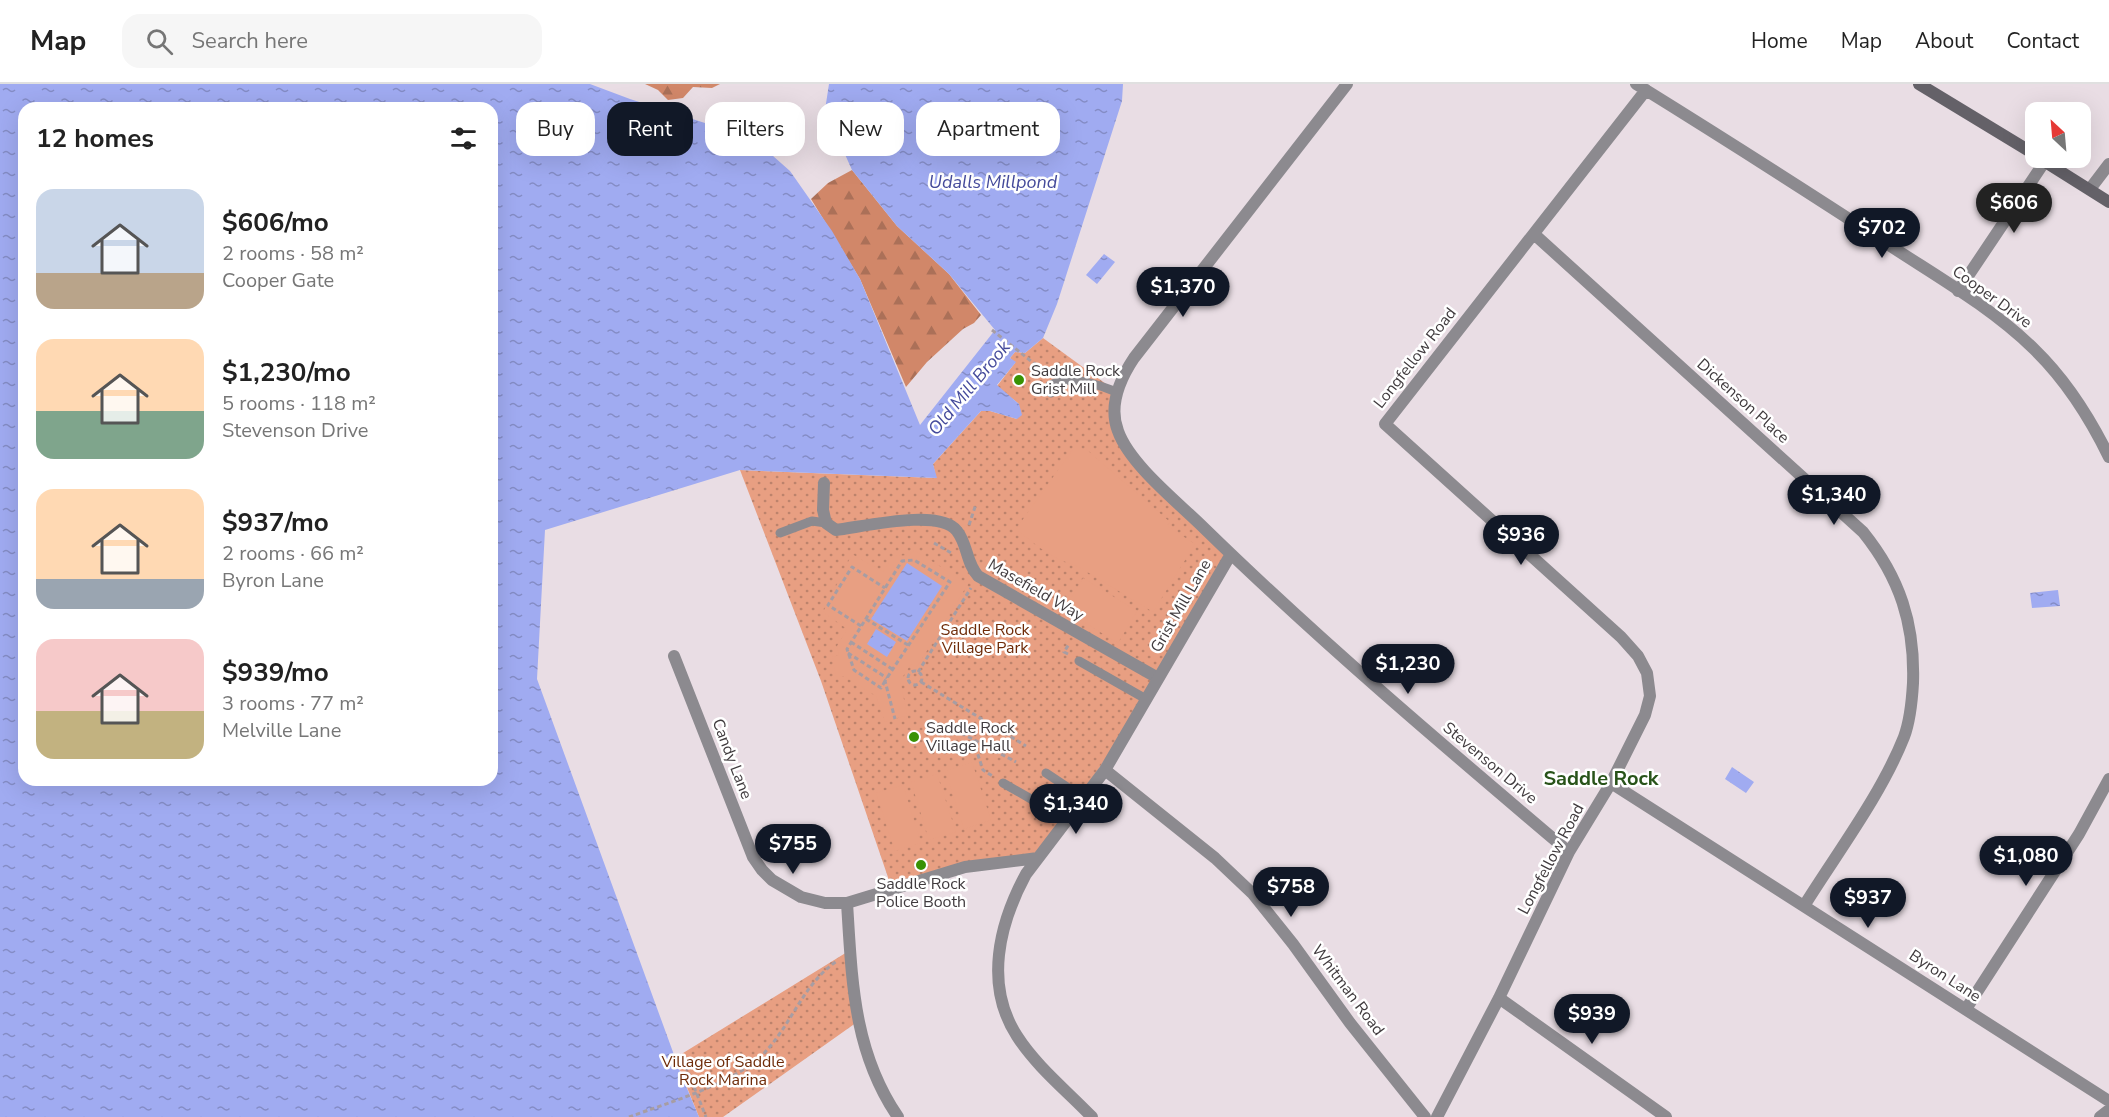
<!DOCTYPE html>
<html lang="en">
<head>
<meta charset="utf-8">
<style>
	:root { --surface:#fff; --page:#f6f6f6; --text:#222; --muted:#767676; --line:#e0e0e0; --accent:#111827 }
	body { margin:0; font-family:"Nunito Sans",sans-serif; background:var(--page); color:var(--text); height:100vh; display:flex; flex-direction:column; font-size:22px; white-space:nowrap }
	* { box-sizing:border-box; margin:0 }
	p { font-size:20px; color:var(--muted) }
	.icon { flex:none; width:33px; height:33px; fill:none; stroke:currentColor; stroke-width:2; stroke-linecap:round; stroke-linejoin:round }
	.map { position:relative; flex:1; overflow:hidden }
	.drawer { position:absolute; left:18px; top:18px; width:480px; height:684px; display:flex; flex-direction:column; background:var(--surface); border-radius:18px; box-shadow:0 6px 24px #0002 }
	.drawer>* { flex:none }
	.banner { position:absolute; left:516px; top:18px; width:570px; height:54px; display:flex; gap:12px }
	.needle { width:39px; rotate:334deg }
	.fabs { position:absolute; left:2025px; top:18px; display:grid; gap:12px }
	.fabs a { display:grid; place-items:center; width:66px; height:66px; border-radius:12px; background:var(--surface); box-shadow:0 6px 24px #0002; font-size:30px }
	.price { position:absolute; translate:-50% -51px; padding:0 14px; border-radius:21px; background:var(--accent); color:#fff; font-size:20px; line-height:39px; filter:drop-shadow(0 2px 3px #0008) }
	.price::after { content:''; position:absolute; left:50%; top:36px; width:18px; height:14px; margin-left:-9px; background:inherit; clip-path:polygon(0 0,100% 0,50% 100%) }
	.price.current { background:#222; color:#fff }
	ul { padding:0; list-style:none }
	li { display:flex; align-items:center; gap:18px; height:150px; padding:0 18px }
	li span { display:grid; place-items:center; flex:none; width:168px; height:120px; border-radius:18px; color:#555 }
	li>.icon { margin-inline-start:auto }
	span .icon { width:72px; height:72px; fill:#fffc; stroke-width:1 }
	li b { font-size:26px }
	h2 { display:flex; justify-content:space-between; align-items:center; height:72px; padding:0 18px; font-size:26px }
	.tag { padding:0 21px; border-radius:18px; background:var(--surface); box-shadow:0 6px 24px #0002; font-size:21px; line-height:54px }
	.tag.current { background:var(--accent); color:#fff }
	header { display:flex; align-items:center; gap:36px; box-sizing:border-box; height:84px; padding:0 30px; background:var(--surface); border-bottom:2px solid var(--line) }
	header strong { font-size:28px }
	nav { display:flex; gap:33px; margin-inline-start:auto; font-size:21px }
	.search { width:420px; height:54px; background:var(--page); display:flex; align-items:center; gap:15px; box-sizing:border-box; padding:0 21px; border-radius:18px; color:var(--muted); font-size:22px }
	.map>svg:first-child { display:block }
</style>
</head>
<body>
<header>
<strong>Map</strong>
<div class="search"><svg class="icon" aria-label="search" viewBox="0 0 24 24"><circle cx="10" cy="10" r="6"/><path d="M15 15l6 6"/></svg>Search here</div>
<nav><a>Home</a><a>Map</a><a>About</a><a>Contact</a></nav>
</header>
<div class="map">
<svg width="2109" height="1033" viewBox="0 0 2109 1033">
	<defs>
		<pattern id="grass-dots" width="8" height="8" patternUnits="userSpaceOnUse" patternTransform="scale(1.5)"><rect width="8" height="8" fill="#e89f82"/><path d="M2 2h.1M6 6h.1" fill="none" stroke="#bd836c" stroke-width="1.8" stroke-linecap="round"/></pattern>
		<pattern id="forest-firs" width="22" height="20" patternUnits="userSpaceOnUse" patternTransform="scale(1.5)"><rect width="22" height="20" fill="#d18769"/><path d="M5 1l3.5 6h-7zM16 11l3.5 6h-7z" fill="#ab7058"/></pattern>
		<pattern id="water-ripples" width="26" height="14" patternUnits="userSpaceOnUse" patternTransform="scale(1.5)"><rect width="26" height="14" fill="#a0abf1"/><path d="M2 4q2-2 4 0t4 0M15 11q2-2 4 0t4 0" fill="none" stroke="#848cc5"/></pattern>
	</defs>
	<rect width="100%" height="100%" fill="#e9dde4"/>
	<path fill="url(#grass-dots)" d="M1043 254 1117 308 1123 357 1231 470 1146 615 1038 774 983 780 892 805 821 597 740 386 936 394 933 380 981 327H990L1017 335 1019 320 997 302 1015 279 1010 274 1015 268 1025 269Z
		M852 865 860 936 723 1033H699L675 974Z"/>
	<path fill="url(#forest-firs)" d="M645 0H720L712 4 693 3 683 14 668 16 658 6Z
		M852 86 897 142 949 190 981 231 974 239 963 245 927 278 906 303 860 195 811 115 828 99Z"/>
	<path fill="#e89f82" d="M1073 365H1086L1170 438 1167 442 1195 460 1153 528 1079 483 1058 475 1040 464 1016 445Z
		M914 466 968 500 917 583 911 580 900 597 908 634 905 636 904 632 885 638 876 612 844 592 836 593 832 573 839 571 837 562 847 545 823 528 852 470 883 488 893 472 910 471Z
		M1083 494 1137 527 1118 559 1064 526Z
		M972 678 991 736 964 745 945 687Z
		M937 690 956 748 929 756 911 698Z
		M903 701 921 759 895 767 876 709Z"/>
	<path fill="url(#water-ripples)" fill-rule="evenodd" d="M0 0H590L630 15 733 48 764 64 790 87 832 147 860 195 920 341 995 246 949 190 897 142 852 86 825 26 829 0H1123L1122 17 1057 220 1043 254 1025 269 1015 268 1010 274 1016 278 997 301 1019 320 1022 331 1017 335 990 327H981L933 380 937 394 740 386 545 446 537 595 681 990 699 1033H0ZM24 24H492V696H24Z
		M1104 170 1115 178 1097 200 1086 191Z
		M907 479 942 502 907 557 871 535Z
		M2058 506 2060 522 2032 524 2030 509Z
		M876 545 896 558 887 573 867 560Z
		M1732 683 1754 698 1746 709 1725 695Z"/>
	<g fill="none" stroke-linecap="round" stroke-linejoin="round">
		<path stroke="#a79da3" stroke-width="3" stroke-dasharray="4.5 3" stroke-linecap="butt" d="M992 246 1046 289
			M969 441 976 420
			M934 459 953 470
			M866 535 908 561
			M861 542 828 521 852 483 885 504
			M851 558 892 585
			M848 569 887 594
			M1068 570 1064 568 1069 560
			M908 594a7 7 0 1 1 14 0a7 7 0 1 1-14 0Z
			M918 588 971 504
			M885 597 881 604 854 586 847 565 902 477 914 476 950 498 885 597 895 635
			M921 598 1026 662
			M941 642 946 641 1016 678
			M973 656 983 686 994 693
			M683 975 706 1033
			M629 1033C670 1018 737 999 766 967 792 939 804 899 837 877"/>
		<path stroke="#8c8a8f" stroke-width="9" d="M1051 309 1050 301C1073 290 1095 300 1117 308
			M780 449 812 437 826 439
			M1079 577 1146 615
			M1046 689 1085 715
			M1003 699 1031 715"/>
		<path stroke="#8c8a8f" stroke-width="12" d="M824 399 823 426 826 439 836 446C862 443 940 424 957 447 968 461 966 479 978 492L1158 594"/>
		<path stroke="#8c8a8f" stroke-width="12" d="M1347 0 1134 274C1120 295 1108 321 1118 347 1130 381 1179 419 1205 445 1321 558 1445 663 1569 768
			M1636 0C1720 52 1803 105 1886 159 1936 192 1991 223 2034 265 2066 296 2090 334 2109 373
			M2090 105 2109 80
			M1534 150 1863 448C1900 494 1915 540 1913 599 1912 617 1910 637 1904 653 1881 711 1837 769 1804 822
			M1958 207 2045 77
			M674 572 753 773 762 786 772 796 801 813 825 819H847L965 783 1038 774
			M1105 686 1215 774 1253 810 1293 860 1350 939 1425 1033
			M1611 699 2109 1017
			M847 819C852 896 853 967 898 1033
			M1499 914 1666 1033
			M1966 925 2079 750 2109 695
			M1092 1033C1067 1007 1036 982 1017 952 984 901 999 840 1026 790L1105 686 1231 470
			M1437 1033 1499 914 1569 768 1611 699 1645 631 1650 612 1647 589 1638 572 1621 553 1385 340 1646 6
			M2100 1033 2109 1026"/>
		<path stroke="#646168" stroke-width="12" d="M1919 0 2036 71
			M2039 74 2109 118"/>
	</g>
	<g fill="#399204" stroke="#fff" stroke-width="2">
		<circle cx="1019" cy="296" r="6"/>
		<circle cx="914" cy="653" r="6"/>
		<circle cx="921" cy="781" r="6"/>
	</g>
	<g text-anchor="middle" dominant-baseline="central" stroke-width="5" stroke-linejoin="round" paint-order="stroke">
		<g font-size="16" fill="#403b3e" stroke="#fff">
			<text transform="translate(1992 213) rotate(36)">Cooper Drive</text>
			<text transform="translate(1415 274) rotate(-52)">Longfellow Road</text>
			<text transform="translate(1743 317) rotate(42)">Dickenson Place</text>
			<text transform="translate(1036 506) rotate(30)">Masefield Way</text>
			<text transform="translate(1181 522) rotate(-60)">Grist Mill Lane</text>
			<text transform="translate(732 675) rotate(69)">Candy Lane</text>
			<text transform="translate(1490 679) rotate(40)">Stevenson Drive</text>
			<text transform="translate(1551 775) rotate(-62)">Longfellow Road</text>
			<text transform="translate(1945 892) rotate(33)">Byron Lane</text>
			<text transform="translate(1348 906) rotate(53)">Whitman Road</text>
		</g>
		<g font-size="16" fill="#403b3e" stroke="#fff" text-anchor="start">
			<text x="1031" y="287">Saddle Rock<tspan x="1031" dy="18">Grist Mill</tspan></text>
			<text x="926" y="644">Saddle Rock<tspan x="926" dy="18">Village Hall</tspan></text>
			<text x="921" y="800" text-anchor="middle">Saddle Rock<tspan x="921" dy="18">Police Booth</tspan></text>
		</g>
		<g font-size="16" fill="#6e2b08" stroke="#fff">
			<text x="985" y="546">Saddle Rock<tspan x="985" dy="18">Village Park</tspan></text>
			<text x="723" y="978">Village of Saddle<tspan x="723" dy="18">Rock Marina</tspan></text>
		</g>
		<g font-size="18" font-style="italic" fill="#444a9b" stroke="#fff">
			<text x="993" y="98">Udalls Millpond</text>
			<text transform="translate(969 304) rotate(-50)">Old Mill Brook</text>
		</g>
		<g font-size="20" font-weight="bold" fill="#285319" stroke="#fff">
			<text x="1601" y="694">Saddle Rock</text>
		</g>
	</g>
</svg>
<div class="fabs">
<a><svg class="needle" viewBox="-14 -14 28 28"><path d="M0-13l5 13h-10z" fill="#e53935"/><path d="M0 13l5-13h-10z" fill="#767676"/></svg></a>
</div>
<b class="price current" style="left:2014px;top:150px">$606</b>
<b class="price" style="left:1882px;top:175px">$702</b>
<b class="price" style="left:1183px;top:234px">$1,370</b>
<b class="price" style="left:1834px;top:442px">$1,340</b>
<b class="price" style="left:1521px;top:482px">$936</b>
<b class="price" style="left:1408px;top:611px">$1,230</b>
<b class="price" style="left:1076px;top:751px">$1,340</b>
<b class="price" style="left:793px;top:791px">$755</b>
<b class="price" style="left:2026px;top:803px">$1,080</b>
<b class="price" style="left:1291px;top:834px">$758</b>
<b class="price" style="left:1868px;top:845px">$937</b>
<b class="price" style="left:1592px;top:961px">$939</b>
<div class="banner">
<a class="tag">Buy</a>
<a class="tag current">Rent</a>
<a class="tag">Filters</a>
<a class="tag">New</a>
<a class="tag">Apartment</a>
</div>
<section class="drawer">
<h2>12 homes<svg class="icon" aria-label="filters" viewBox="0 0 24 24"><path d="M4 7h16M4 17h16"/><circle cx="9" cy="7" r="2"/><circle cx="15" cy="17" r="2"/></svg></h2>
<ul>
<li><span style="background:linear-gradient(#c9d6e8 70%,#b9a48a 0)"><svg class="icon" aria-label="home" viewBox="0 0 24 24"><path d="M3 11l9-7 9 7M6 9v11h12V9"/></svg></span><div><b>$606/mo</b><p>2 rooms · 58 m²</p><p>Cooper Gate</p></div></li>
<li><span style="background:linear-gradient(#ffd9b3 60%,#7fa58c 0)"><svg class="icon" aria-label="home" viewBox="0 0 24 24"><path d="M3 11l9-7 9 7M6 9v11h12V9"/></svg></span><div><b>$1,230/mo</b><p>5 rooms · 118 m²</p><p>Stevenson Drive</p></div></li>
<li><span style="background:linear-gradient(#ffd9b3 75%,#9aa5b1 0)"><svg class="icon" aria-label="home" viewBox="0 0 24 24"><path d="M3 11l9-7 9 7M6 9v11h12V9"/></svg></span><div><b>$937/mo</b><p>2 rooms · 66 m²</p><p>Byron Lane</p></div></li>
<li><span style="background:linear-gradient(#f6c9c9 60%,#c2b280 0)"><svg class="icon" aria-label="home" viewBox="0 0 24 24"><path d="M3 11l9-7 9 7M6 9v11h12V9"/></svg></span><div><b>$939/mo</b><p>3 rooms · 77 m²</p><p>Melville Lane</p></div></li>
</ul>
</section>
</div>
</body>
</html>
